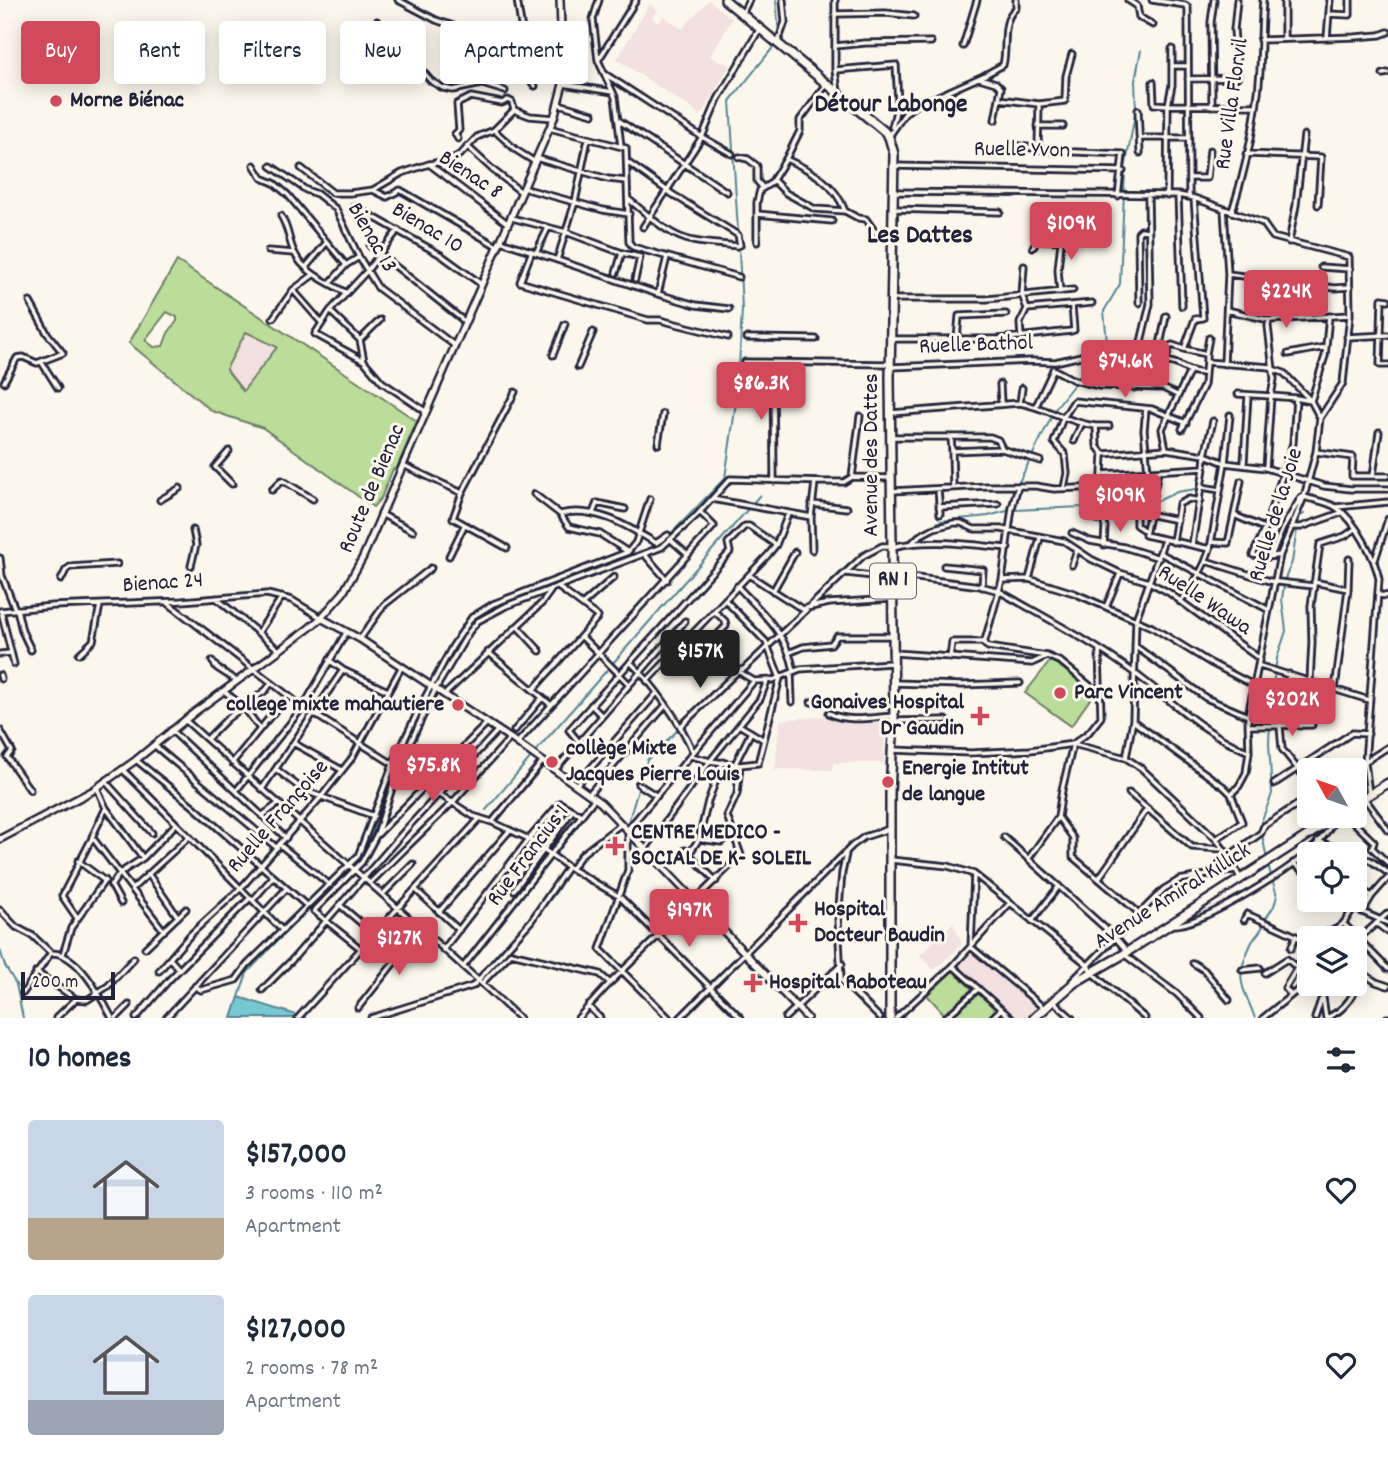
<!DOCTYPE html>
<html lang="en">
<head>
<meta charset="utf-8">
<style>
	:root { --surface:#fff; --page:#f2f2f3; --text:#1f2937; --muted:#747a83; --accent:#d1495b }
	body { margin:0; font-family:Dekko,sans-serif; background:var(--page); color:var(--text); height:100vh; display:flex; flex-direction:column; font-size:26px; white-space:nowrap }
	* { box-sizing:border-box; margin:0 }
	p { font-size:23px; color:var(--muted) }
	.icon { flex:none; width:38px; height:38px; fill:none; stroke:currentColor; stroke-width:2; stroke-linecap:round; stroke-linejoin:round }
	.map { position:relative; height:1018px; overflow:hidden }
	.side { display:flex; flex-direction:column; background:var(--surface); flex:1 }
	.side>* { flex:none }
	.top-card { position:absolute; left:21px; top:21px; width:700px; height:63px; display:flex; gap:14px }
	.needle { width:46px; rotate:310deg }
	.tools { position:absolute; left:1297px; top:758px; display:grid; gap:14px }
	.tools a { display:grid; place-items:center; width:70px; height:70px; border-radius:7px; background:var(--surface); box-shadow:0 4px 18px #0003; font-size:35px }
	.scale { position:absolute; left:21px; bottom:18px; width:94px; box-sizing:border-box; padding-left:7px; border:4px solid #22223b; border-top:0; font-size:19px; line-height:24px; white-space:nowrap; color:#22223b; -webkit-text-stroke:5px #fbf7ec; paint-order:stroke }
	.price { position:absolute; translate:-50% -60px; padding:0 16px; border-radius:7px; background:var(--accent); color:#fff; font-size:23px; line-height:46px; filter:drop-shadow(0 2px 4px #0008) }
	.price::after { content:''; position:absolute; left:50%; top:42px; width:21px; height:16px; margin-left:-10px; background:inherit; clip-path:polygon(0 0,100% 0,50% 100%) }
	.price.active { background:#222; color:#fff }
	ul { padding:0; list-style:none }
	li { display:flex; align-items:center; gap:21px; height:175px; padding:0 28px }
	li span { display:grid; place-items:center; flex:none; width:196px; height:140px; border-radius:7px; color:#555 }
	li>.icon { margin-inline-start:auto }
	span .icon { width:84px; height:84px; fill:#fffc; stroke-width:1 }
	li b { font-size:30px }
	h2 { display:flex; justify-content:space-between; align-items:center; height:84px; padding:0 28px; font-size:30px }
	.pill { padding:0 24px; border-radius:7px; background:var(--surface); box-shadow:0 4px 18px #0003; font-size:24px; line-height:63px }
	.pill.active { background:var(--accent); color:#fff }
	.map>svg:first-child { display:block }
</style>
</head>
<body>
<div class="map">
<svg width="1388" height="1018" viewBox="0 0 1388 1018">
	<rect width="100%" height="100%" fill="#fbf7ec"/>
	<filter id="ink" filterUnits="userSpaceOnUse"><feTurbulence type="fractalNoise" baseFrequency=".0143" numOctaves="2"/><feDisplacementMap in="SourceGraphic" scale="14" xChannelSelector="R" yChannelSelector="G"/><feConvolveMatrix kernelMatrix="1 2 1 2 8 2 1 2 1" color-interpolation-filters="sRGB"/></filter>
	<g filter="url(#ink)">
		<path fill="#f3e0e0" d="M709 0 732 19 710 57 730 65 701 115 617 59 650 4 658 10 652 18 658 23 664 16 682 29Z
			M246 332 277 347 243 391 226 369Z
			M885 711 884 763H833L832 770 775 769 780 720Z
			M953 923 962 944 934 970 920 955Z
			M972 948 1037 1007 1027 1018H1014L956 963Z"/>
		<path fill="#bade99" stroke="#6e806a" stroke-width="2" fill-rule="evenodd" d="M177 261 417 421 396 470 393 469 381 498 373 507 263 428 212 411 129 343ZM167 312 177 317V321L168 333 163 346 154 347 145 340ZM246 332 277 347 243 391 226 369Z
			M1051 660 1095 692 1071 726 1025 693Z
			M953 971 973 990 946 1016 927 995Z
			M977 992 996 1010 988 1018H948Z"/>
		<path fill="#77c8d1" stroke="#558695" stroke-width="2" d="M239 997 306 1018H232Z"/>
		<g fill="none" stroke-linecap="round" stroke-linejoin="round">
			<path stroke="#558695" stroke-width="2" d="M776 0 779 34
				M738 231 730 101 775 45
				M1017 486 1057 406 1107 342 1104 311 1120 284 1125 169 1136 109 1135 81 1141 50
				M752 504 760 495
				M1014 510 1151 504 1177 492 1196 489
				M1007 511 1015 491
				M926 530 940 521 988 516 1007 511
				M897 544 916 538
				M1284 581 1292 562 1299 516 1304 514
				M806 606 848 565 856 560
				M741 669 802 610
				M436 685 455 646 475 619 503 603 660 545 725 478 738 389 742 309 739 251
				M535 752 749 508
				M486 810 531 757
				M1261 829 1260 825 1272 794 1269 743 1271 698 1277 658 1286 631 1282 599 1284 585
				M1262 834 1267 860
				M596 845 628 823 647 760 681 727
				M538 914 556 892 573 864
				M1264 921 1274 906 1277 896 1268 865
				M0 950 5 966 16 984 23 1018
				M473 987 505 953
				M239 997 247 973 276 942 358 862 374 830 394 770 427 703
				M1255 1018C1241 981 1234 980 1252 942 1256 935 1262 931 1264 923"/>
			<g stroke="#22223b" stroke-width="9">
				<path id="street" d="M398 0 436 20 482 36 510 55 527 60 563 53
					M517 0 530 80 535 86
					M599 0 593 19 598 60 615 97 621 146
					M835 0V70L838 92
					M1128 0 1137 6 1139 17 1153 25
					M1152 0 1185 5 1188 7 1189 197
					M743 12 749 0
					M836 14 886 13 914 16
					M1329 14 1350 15V0
					M377 21 372 29C386 41 404 48 413 64L418 66 431 81 443 88 453 90 482 84 505 91
					M1327 38 1330 0
					M1284 39V0
					M1260 40 1355 37 1380 35 1388 32
					M778 42 785 22 783 0
					M835 46 865 43 931 42
					M963 46 977 0
					M599 59 636 0
					M1172 66H1187
					M835 70 896 65 898 103 892 127
					M605 74 702 137 732 154
					M1383 74 1388 73
					M979 78 996 83 1001 88 995 120
					M1188 79 1236 78 1238 76 1234 30 1237 0
					M1153 82 1154 104 1168 105
					M563 84 613 92
					M999 99 1039 104 1065 101 1066 76 1072 54
					M559 104 593 114
					M1168 105 1172 85V49
					M1212 106 1211 22 1214 0
					M514 110 530 116 554 118
					M1138 110 1140 153
					M618 120 727 192
					M1038 126H1063
					M549 128 626 148 627 181
					M494 130 516 150 535 162
					M890 135 906 112 913 107 983 76 1003 65C1008 47 1000 21 1016 8V0
					M1141 138H1188
					M458 139 455 134 459 130 457 104 471 97 502 103 508 100 512 102 514 110
					M1013 145 1053 151 1123 154 1118 196
					M467 146 493 170 521 192
					M1038 148 1039 105
					M1246 154 1321 157 1318 205
					M739 157 748 159 757 166V181L763 188
					M536 158 608 179 627 181 629 242 633 247 739 277
					M786 159C812 171 835 183 845 211
					M627 162 672 194 738 235 740 245 737 246C723 244 707 244 693 241 667 236 648 214 628 199
					M430 164 451 160 462 153 477 137 494 130 514 110
					M254 165 262 178 274 183 288 195 346 265 359 257
					M271 166 306 190 317 194 336 209 359 257 378 288 454 345
					M895 166 1123 171
					M301 168 333 193H350L373 190 402 173 429 164 507 223
					M1189 178H1207L1210 150
					M773 180 786 193 815 209 845 211 858 218 866 219 878 236 892 237
					M523 188 603 210 629 214
					M373 190 387 197 400 190 497 246
					M895 192 1178 195 1194 198 1263 223 1273 237 1349 257 1350 315 1343 383 1320 418 1316 452 1304 497 1280 555 1248 716 1249 752 1246 773 1239 786 1231 794
					M1178 195 1182 306
					M1167 196 1168 105 1255 106
					M1194 198 1203 318 1195 319 1184 349 1206 354V362
					M354 206 441 255 481 284
					M894 209 1000 212
					M1232 211C1246 169 1257 116 1260 71 1261 48 1261 24 1263 0
					M757 214 832 221
					M281 216C289 229 288 239 294 252 303 272 327 282 345 292
					M512 218 566 232 622 253 640 257 635 280
					M643 227 702 137 718 99 759 30
					M501 241 658 294 696 305 729 309
					M757 242V202L760 190 771 183 786 159 800 131V120L826 85
					M1289 242 1296 205 1304 135
					M370 246 464 321
					M1033 247 1037 240 1061 241
					M268 251 294 253
					M532 251 520 282 648 320H660L728 337
					M536 253 548 228
					M557 260 575 202 588 139
					M1024 266 1022 295 1027 309 1092 303
					M306 267 327 242
					M1321 267 1350 269
					M616 273 622 253
					M1228 274 1335 288 1350 287
					M313 275 293 290 321 322
					M330 283 346 265
					M1060 292 1058 270 1062 232
					M658 294 667 257
					M893 299H987L1073 290
					M1388 300 1382 299 1380 365H1388
					M1139 303 1138 233 1141 230 1148 231
					M1227 310 1269 320 1349 315
					M330 311 360 340 364 361 382 382 425 411
					M1251 316 1254 287
					M273 318 293 290
					M1269 320 1268 326 1274 379 1271 396 1296 398 1311 401
					M1021 337 1020 323 1027 309
					M1347 337 1388 335
					M747 338 816 339
					M892 339H998L1071 331 1074 330 1072 306
					M957 339 959 316 1006 314
					M360 340 380 320
					M1140 346 1159 350 1166 316
					M1160 346 1169 347 1172 345 1184 349
					M1206 354 1209 338
					M1288 354 1326 347
					M553 355 565 324
					M364 361 315 334 330 311 367 271 398 230
					M1166 361 1169 347
					M745 362 890 364
					M42 363 58 388
					M773 364 774 481
					M1224 364 1228 274 1224 209
					M578 367 593 332
					M891 367 1032 361 1055 362 1094 353C1118 370 1143 358 1169 362 1178 363 1181 367 1189 370 1194 372 1201 373 1205 373L1206 362 1271 367
					M1053 369 1074 380 1099 386 1163 388 1177 395
					M1272 369 1284 373 1310 400
					M1190 371 1162 429 1166 449 1205 455 1213 421
					M4 382 17 358 23 357 37 363 63 353 47 333 30 302
					M1000 384 1001 403
					M1134 388 1136 363 1150 304 1148 195
					M1238 394 1271 396 1266 468
					M1020 403 1022 388
					M1036 406 1053 370
					M1146 409 1144 430 1148 472
					M891 413 1020 403C1047 408 1069 423 1096 426L1097 446 1103 454 1102 474 1204 468 1205 455 1225 463 1266 468 1324 486 1351 489H1388
					M1320 418 1311 401 1325 356 1329 316
					M1096 426H1109
					M1182 429 1204 385 1205 374
					M893 437H990L998 440 1002 448
					M951 437 952 451
					M1074 441 1081 425
					M658 444 663 414
					M229 451 215 467 232 484
					M1316 452 1353 457 1352 476H1388
					M1103 454 1166 449
					M1244 463 1248 395
					M403 465 462 493 453 518 507 548
					M1158 472 1145 535 1210 549
					M1102 474 1100 508 1105 527 1104 545
					M1373 476 1379 432
					M852 477 860 416
					M1018 486 1012 508 1002 580 984 644 988 647 1047 656
					M1202 487 1220 490
					M953 488 952 451 1002 449 1040 461
					M1064 488 1067 473 1065 454 1054 442 1063 418 1074 401 1152 409 1186 423
					M938 489 940 514
					M272 490 282 480 313 499
					M892 491 987 486H1036L1054 489 1101 487
					M462 493 515 392
					M534 494 560 514 569 527 600 534 628 552
					M712 499 811 517
					M160 500 180 488
					M812 504 847 508
					M939 507 998 504
					M1336 507 1388 502
					M1136 510V525L1145 531
					M593 513 597 503 625 509
					M381 514 413 531
					M560 514C594 505 627 526 656 543L668 535
					M1148 514 1177 520
					M1234 515 1241 481
					M1086 516 1103 521
					M1291 527H1301L1341 513
					M1072 533 1090 541 1124 547 1159 558
					M671 540 688 555
					M913 542 919 536 934 528 954 523H961L974 529H1001L1064 541 1091 559 1120 573 1149 582 1168 592 1260 659
					M1173 542 1179 504 1189 499 1200 501
					M1211 542 1228 543 1234 515 1264 528
					M1192 545 1204 468
					M892 547C930 538 969 545 1008 548
					M812 550 811 517 815 482
					M1160 553 1269 610
					M645 555 667 580
					M1280 555 1268 557 1253 555 1265 528 1293 443 1296 398
					M449 556 464 526
					M1271 556 1283 528 1301 497H1304C1314 500 1329 502 1337 508 1356 521 1375 558 1379 579L1365 762 1369 794
					M0 558 2 576 15 609
					M1375 560 1388 519
					M1206 561 1270 581 1313 586
					M1072 565 1077 550
					M191 566 196 545 193 530
					M944 566 983 570 982 587
					M846 573 890 578
					M749 575 802 609 829 603 892 599
					M893 575 981 586 999 591C1044 617 1091 641 1133 672 1174 702 1201 732 1249 752
					M1029 579 1040 538
					M61 580 66 570 70 567 117 564
					M1002 580 1029 579 1074 593 1152 627 1209 662 1255 686
					M1314 582 1348 589
					M737 586C763 613 787 634 794 671
					M773 591 795 552
					M1378 595 1388 596
					M216 598 279 650
					M725 600 766 642 780 678 758 763 740 765
					M1180 602C1193 586 1204 568 1210 549L1225 463 1230 415
					M168 603 303 707 393 764
					M582 605 614 577
					M1106 607 1120 574
					M17 609 22 631 31 650
					M0 611 53 606 182 601 267 594 292 600 320 617
					M1 611 14 664
					M517 626 540 651
					M258 633 282 597
					M582 637 629 684
					M360 639 384 605 431 568
					M1135 646 1206 698 1248 716
					M488 652 551 705
					M791 652 803 647 831 644 837 636H891
					M895 653 1032 663 1047 656 1061 662 1100 694
					M0 654 11 653
					M79 654 93 641 100 605
					M950 658 952 642H984
					M694 659 726 626 725 621 714 611
					M329 660 343 670 388 691
					M212 661 217 668 237 681
					M630 662C653 683 681 723 693 752
					M1260 666 1369 700
					M738 671 754 681
					M791 674 792 702
					M1289 674 1280 726 1282 749 1309 783
					M0 675 1 679
					M647 681 768 555 776 545 788 514
					M894 683 961 685 1020 683
					M1335 689 1348 589 1349 559
					M533 690 598 617 558 587
					M225 692 244 707 260 729
					M444 695 542 603 552 589
					M811 702 892 706
					M591 705 602 716
					M829 713C847 723 874 717 894 716
					M185 720C296 820 410 916 519 1018
					M896 721 946 720
					M1133 721 1224 787 1231 794 1242 822 1216 839
					M739 725 764 740
					M1248 726 1312 725
					M1300 726 1310 681 1312 642 1311 606 1320 544 1345 536 1355 529
					M680 727 738 671 744 669 863 556 882 546H891
					M0 730 12 751 7 757 30 790
					M171 730 286 838
					M514 731 542 698
					M207 739 227 719 266 690 271 683
					M579 742 569 730 730 552 728 543 745 526H749L776 545
					M517 743 714 526 700 512
					M295 744 342 770
					M1073 744 1062 790 1058 817 1073 838V857L1139 913
					M1073 744 1089 732 1101 717 1099 650
					M154 745 277 848
					M893 750 971 753 1030 750 1073 744 1126 758 1141 768 1216 839 1229 856 1240 878
					M1126 758 1133 720 1136 619 1164 540
					M136 760 193 806 307 906
					M723 762 708 801 699 839 721 842 732 835
					M232 763 288 695
					M735 764 751 732
					M399 768 473 816 492 822 529 839 568 867 620 897 741 1018
					M276 769 303 790 374 816
					M123 770 282 930
					M555 770 685 621
					M1352 770 1388 747
					M105 781 152 833
					M638 784 657 796
					M1274 784 1352 733 1368 734
					M576 785 656 694
					M97 788 106 808 143 858
					M262 789 343 670
					M236 791 303 707 346 633
					M1129 793 1192 847 1223 849
					M589 794 665 706
					M1365 799 1388 830
					M106 808 92 837 164 931
					M262 816 279 803
					M1347 816 1374 842 1372 848 1388 863
					M493 821 543 761
					M378 834 487 723
					M1004 837 1115 937 1127 951
					M1318 841 1350 854
					M280 845 330 885
					M646 848 710 761 760 699 767 681
					M685 850 716 881
					M689 854 699 839
					M1229 856 1261 833 1264 826 1309 797
					M1354 856 1370 860 1388 873
					M1029 858 1058 817
					M891 860 948 866 974 874 1088 965 1091 972 1145 1018
					M78 861 105 881
					M1293 863 1309 876
					M571 869 582 854 621 824
					M974 874 971 947 1044 1008
					M149 875 178 917
					M1099 878 1147 809
					M370 883 452 803 510 738
					M111 885 121 903
					M111 886 120 873 143 858 175 825
					M1354 886 1372 896
					M132 889 189 837
					M416 890 459 930
					M514 890 573 810
					M383 894 413 864
					M253 900 272 878
					M1340 900 1353 908 1388 923
					M341 906 374 934
					M0 910 16 927 33 936 51 953C78 952 101 997 112 1018
					M1363 911 1372 896 1388 878
					M439 912 510 830
					M77 918 62 896 92 838
					M1244 920 1247 914 1265 922
					M1032 921 1059 886
					M1268 923 1296 936 1309 945
					M1376 923 1388 932
					M1344 924 1388 969
					M1173 925C1200 926 1278 876 1301 858 1313 849 1326 835 1333 822
					M1323 938 1326 932C1341 930 1346 921 1353 908
					M1354 943 1388 913
					M145 948 186 909
					M1291 948 1296 936
					M361 949 314 911 362 862 377 834 399 767 435 690 469 632 478 621 506 606 662 547 697 515 730 479 824 482H844L852 477 890 478
					M443 950 529 839 560 803 581 815
					M63 954 71 928 105 880
					M1125 955 1177 994 1201 1018
					M170 959 179 969
					M1193 963 1204 970 1229 1000
					M953 966 1011 1018
					M463 967 595 798
					M1354 967 1376 982 1388 986
					M1242 970 1260 968
					M159 971 191 934 241 888 321 797 352 758 401 668
					M36 972 76 999 87 1000 108 986 134 958
					M833 972 880 1018
					M1265 973 1287 959 1297 968 1285 988 1291 995
					M841 980 838 918 842 873 846 854
					M1072 981 1164 889 1179 880 1235 870
					M482 983 511 953 600 974 610 983
					M1321 984 1326 1018
					M195 986 201 990 236 980 247 965 358 856 393 764 422 703 452 647 472 617 493 604 628 552 636 542 650 499
					M262 990 292 960 408 827 498 730
					M23 993 51 953
					M1054 1002 1072 1018
					M588 1006 600 1018
					M358 1008 421 929
					M56 1018 76 999
					M116 1018 129 1005
					M136 1018 169 980 250 898
					M166 1018 286 889
					M298 1018 480 818
					M371 1018 473 986 531 921 568 867
					M578 1018 610 983 741 855 727 816 737 794 740 765 710 761 691 756
					M669 1018 600 949 628 870V829L754 681 773 680 800 669 892 663
					M680 1018 852 846 864 837 889 829
					M785 1018 842 964
					M896 1018 953 966 1010 903
					M945 1018 978 989
					M992 1018 1001 1009
					M1263 1018 1309 981
					M1315 1018 1321 1000
					M1326 1018C1347 1010 1357 991 1361 971
					M1387 1018H1388"/>
			</g>
			<g stroke="#22223b" stroke-width="10">
				<path id="secondary" d="M321 618 360 639 510 738 601 803 807 1018
					M0 839 92 791 136 760 195 712 308 629 321 618 343 593 363 557 554 118 563 84 560 0"/>
			</g>
			<g stroke="#22223b" stroke-width="12">
				<path id="primary" d="M725 0 884 131 889 137 894 154 890 377 894 716 890 793V1018
					M1354 804 1388 783
					M1034 1018 1074 983 1124 954 1338 816"/>
			</g>
			<use href="#street" stroke="#fbf7ec" stroke-width="3.5"/>
			<use href="#secondary" stroke="#fbf7ec" stroke-width="5"/>
			<use href="#primary" stroke="#fbf7ec" stroke-width="7"/>
		</g>
	</g>
	<g fill="#d1495b" stroke="#fbf7ec" stroke-width="2.5">
		<circle cx="56" cy="101" r="7"/>
		<circle cx="1060" cy="693" r="7"/>
		<circle cx="458" cy="705" r="7"/>
		<path d="M976.5 705.5h7v7h7v7h-7v7h-7v-7h-7v-7h7z"/>
		<circle cx="552" cy="762" r="7"/>
		<circle cx="888" cy="782" r="7"/>
		<path d="M611.5 835.5h7v7h7v7h-7v7h-7v-7h-7v-7h7z"/>
		<path d="M794.5 912.5h7v7h7v7h-7v7h-7v-7h-7v-7h7z"/>
		<path d="M749.5 972.5h7v7h7v7h-7v7h-7v-7h-7v-7h7z"/>
	</g>
	<g text-anchor="middle" dominant-baseline="central" stroke-width="6" stroke-linejoin="round" paint-order="stroke">
		<rect fill="#fbf7ec" stroke="#636270" stroke-width="2" x="870" y="563.5" width="46" height="35" rx="5"/>
		<g font-size="21" font-weight="bold" fill="#22223b">
			<text x="893" y="581">RN 1</text>
		</g>
		<g font-size="23" font-weight="bold" fill="#22223b" stroke="#fbf7ec" text-anchor="start">
			<text x="70" y="101">Morne Biénac</text>
			<text x="1074" y="693">Parc Vincent</text>
			<text x="964" y="703" text-anchor="end">Gonaives Hospital<tspan x="964" dy="26">Dr Gaudin</tspan></text>
			<text x="444" y="705" text-anchor="end">college mixte mahautiere</text>
			<text x="566" y="749">collège Mixte<tspan x="566" dy="26">Jacques Pierre Louis</tspan></text>
			<text x="902" y="769">Energie Intitut<tspan x="902" dy="26">de langue</tspan></text>
			<text x="631" y="833">CENTRE MEDICO -<tspan x="631" dy="26">SOCIAL DE K- SOLEIL</tspan></text>
			<text x="814" y="910">Hospital<tspan x="814" dy="26">Docteur Baudin</tspan></text>
			<text x="769" y="983">Hospital Raboteau</text>
		</g>
		<g font-size="23" fill="#22223b" stroke="#fbf7ec">
			<text transform="translate(1233 104) rotate(-82)">Rue Villa Florvil</text>
			<text transform="translate(1022 151) rotate(1)">Ruelle Yvon</text>
			<text transform="translate(470 176) rotate(33)">Bienac 8</text>
			<text transform="translate(427 229) rotate(31)">Bienac 10</text>
			<text transform="translate(371 238) rotate(60)">Bienac 13</text>
			<text transform="translate(976 346) rotate(-2)">Ruelle Bathol</text>
			<text transform="translate(872 455) rotate(-90)">Avenue des Dattes</text>
			<text transform="translate(373 489) rotate(-67)">Route de Bienac</text>
			<text transform="translate(1277 515) rotate(-73)">Ruelle de la Joie</text>
			<text transform="translate(163 584) rotate(-4)">Bienac 24</text>
			<text transform="translate(1204 601) rotate(34)">Ruelle Wawa</text>
			<text transform="translate(279 817) rotate(-49)">Ruelle Françoise</text>
			<text transform="translate(529 856) rotate(-53)">Rue Francius 1</text>
			<text transform="translate(1173 897) rotate(-32)">Avenue Amiral Killick</text>
		</g>
		<g font-size="26" font-weight="bold" fill="#22223b" stroke="#fbf7ec">
			<text x="891" y="105">Détour Labonge</text>
			<text x="920" y="236">Les Dattes</text>
		</g>
	</g>
</svg>
<div class="tools">
<a><svg class="needle" viewBox="-14 -14 28 28"><path d="M0-13l5 13h-10z" fill="#e53935"/><path d="M0 13l5-13h-10z" fill="#747a83"/></svg></a>
<a><svg class="icon" aria-label="locate" viewBox="0 0 24 24"><circle cx="12" cy="12" r="6"/><path d="M12 2v4M12 18v4M2 12h4M18 12h4"/></svg></a>
<a><svg class="icon" aria-label="layers" viewBox="0 0 24 24"><path d="M12 4l9 5-9 5-9-5zM3 14l9 5 9-5"/></svg></a>
</div>
<div class="scale">200 m</div>
<b class="price" style="left:1071px;top:262px">$109K</b>
<b class="price" style="left:1286px;top:330px">$224K</b>
<b class="price" style="left:1125px;top:400px">$74.6K</b>
<b class="price" style="left:761px;top:422px">$86.3K</b>
<b class="price" style="left:1120px;top:534px">$109K</b>
<b class="price active" style="left:700px;top:690px">$157K</b>
<b class="price" style="left:1292px;top:738px">$202K</b>
<b class="price" style="left:433px;top:804px">$75.8K</b>
<b class="price" style="left:689px;top:949px">$197K</b>
<b class="price" style="left:399px;top:977px">$127K</b>
<div class="top-card">
<a class="pill active">Buy</a>
<a class="pill">Rent</a>
<a class="pill">Filters</a>
<a class="pill">New</a>
<a class="pill">Apartment</a>
</div>
</div>
<section class="side">
<h2>10 homes<svg class="icon" aria-label="filters" viewBox="0 0 24 24"><path d="M4 7h16M4 17h16"/><circle cx="9" cy="7" r="2"/><circle cx="15" cy="17" r="2"/></svg></h2>
<ul>
<li><span style="background:linear-gradient(#c9d6e8 70%,#b9a48a 0)"><svg class="icon" aria-label="home" viewBox="0 0 24 24"><path d="M3 11l9-7 9 7M6 9v11h12V9"/></svg></span><div><b>$157,000</b><p>3 rooms · 110 m²</p><p>Apartment</p></div><svg class="icon" aria-label="heart" viewBox="0 0 24 24"><path d="M12 20l-8-8c-3-5 5-10 8-4 3-6 11-1 8 4z"/></svg></li>
<li><span style="background:linear-gradient(#c9d6e8 75%,#9aa5b1 0)"><svg class="icon" aria-label="home" viewBox="0 0 24 24"><path d="M3 11l9-7 9 7M6 9v11h12V9"/></svg></span><div><b>$127,000</b><p>2 rooms · 78 m²</p><p>Apartment</p></div><svg class="icon" aria-label="heart" viewBox="0 0 24 24"><path d="M12 20l-8-8c-3-5 5-10 8-4 3-6 11-1 8 4z"/></svg></li>
</ul>
</section>
</body>
</html>
